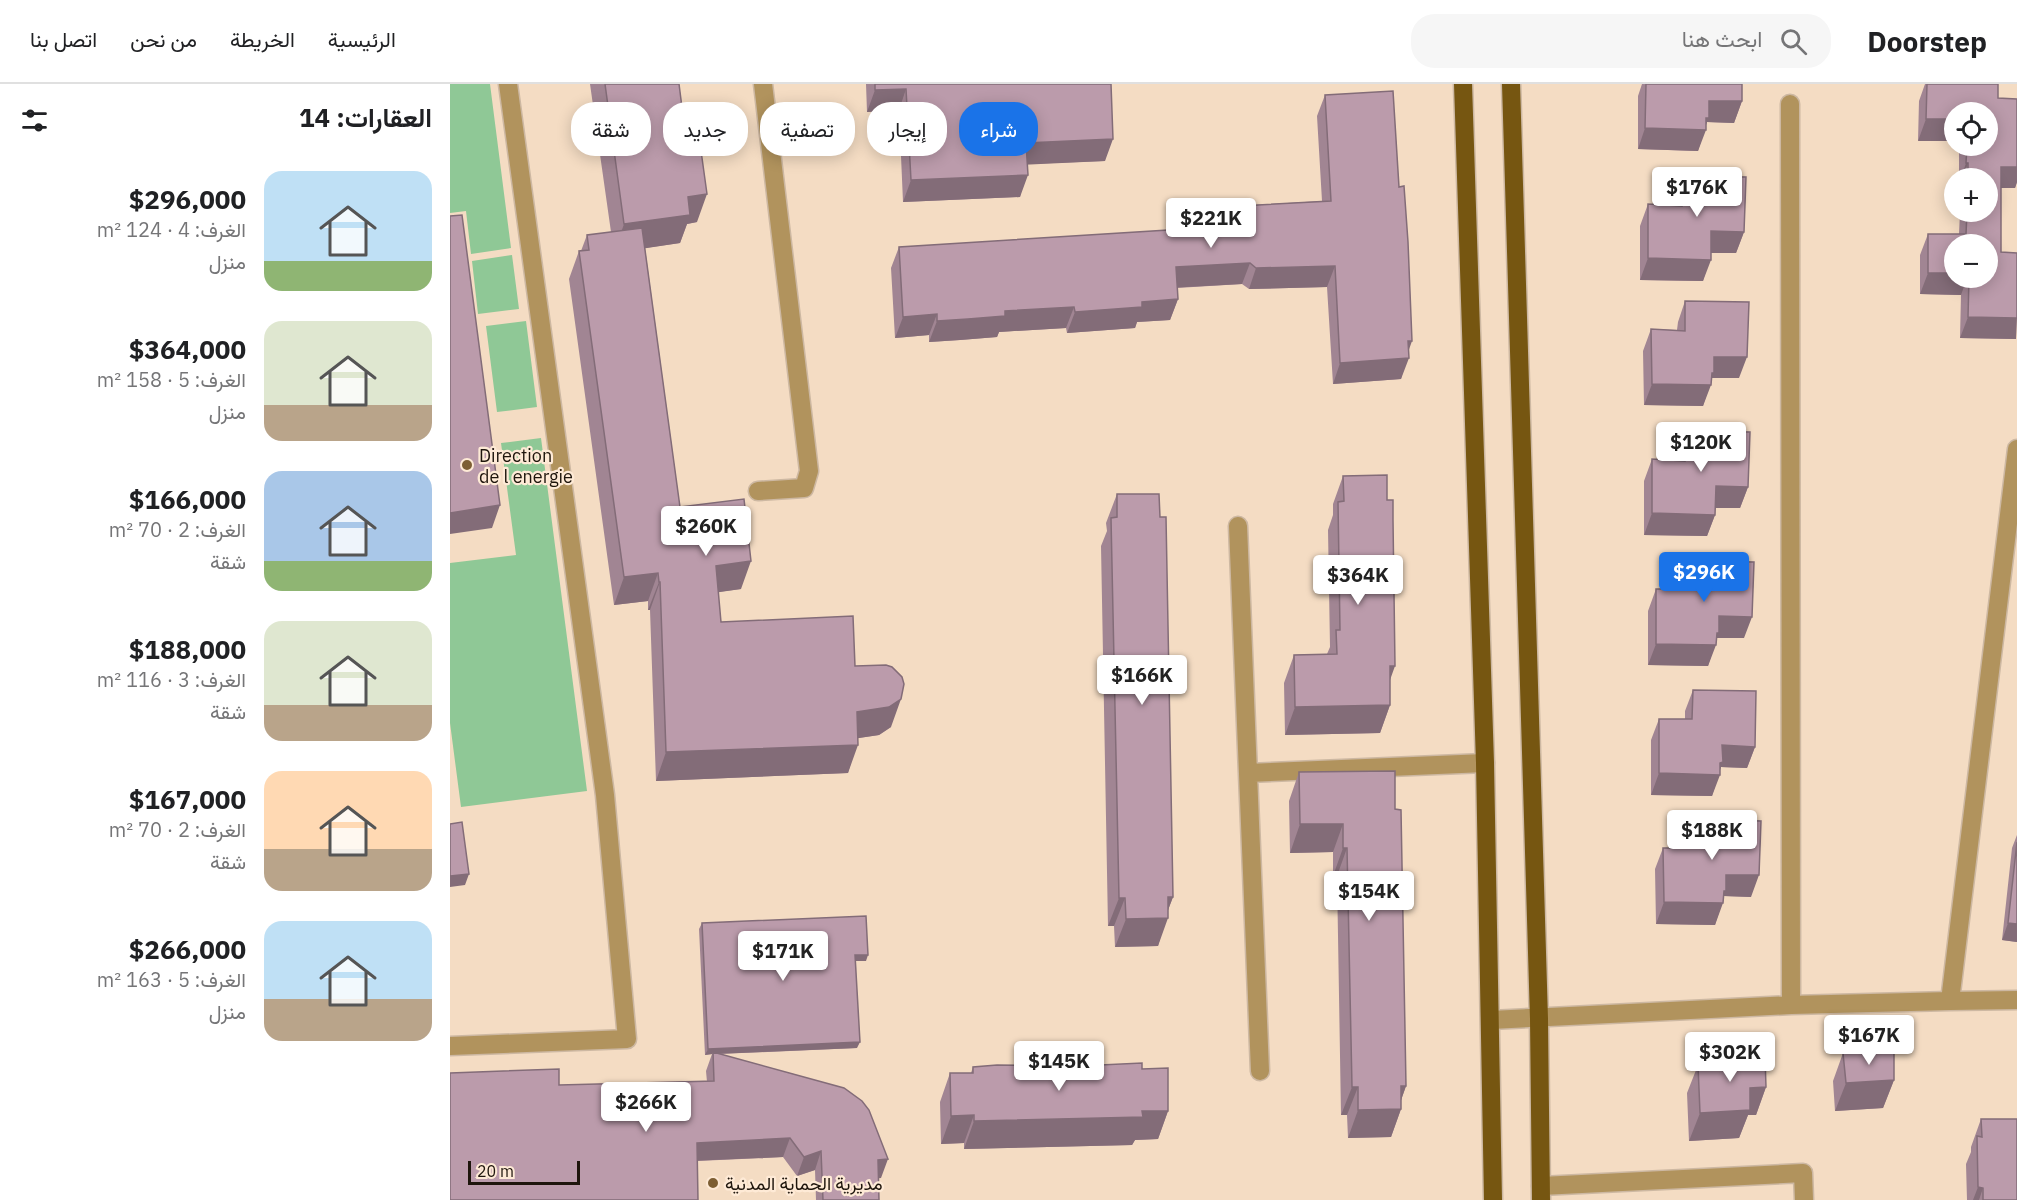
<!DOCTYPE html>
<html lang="ar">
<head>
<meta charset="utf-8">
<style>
	:root { --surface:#fff; --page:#f6f6f6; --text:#202124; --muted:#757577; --line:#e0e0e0; --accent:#1a73e8 }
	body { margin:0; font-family:"IBM Plex Sans",Vazirmatn,sans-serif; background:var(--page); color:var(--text); direction:rtl; height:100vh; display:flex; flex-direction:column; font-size:22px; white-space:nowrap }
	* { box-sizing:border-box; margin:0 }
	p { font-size:20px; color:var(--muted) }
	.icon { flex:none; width:33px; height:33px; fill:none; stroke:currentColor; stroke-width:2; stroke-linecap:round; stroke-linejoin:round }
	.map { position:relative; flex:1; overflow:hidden; direction:ltr }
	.details { display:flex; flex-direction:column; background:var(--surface); width:450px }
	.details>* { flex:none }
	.hud { position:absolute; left:18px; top:18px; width:570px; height:54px; direction:rtl; display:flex; gap:12px }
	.controls { position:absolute; left:1494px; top:18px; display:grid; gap:12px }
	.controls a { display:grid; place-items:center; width:54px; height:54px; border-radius:50%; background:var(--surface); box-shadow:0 3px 15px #0003; font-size:30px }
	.scale { position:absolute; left:18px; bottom:15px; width:112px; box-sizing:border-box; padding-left:6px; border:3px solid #1e150c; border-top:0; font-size:16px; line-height:21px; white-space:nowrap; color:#1e150c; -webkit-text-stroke:4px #feead6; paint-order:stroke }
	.price { position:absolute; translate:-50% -51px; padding:0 14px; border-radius:6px; background:#fff; color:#222; font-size:20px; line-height:39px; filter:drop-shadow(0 2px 3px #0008) }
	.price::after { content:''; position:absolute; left:50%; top:36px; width:18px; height:14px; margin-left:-9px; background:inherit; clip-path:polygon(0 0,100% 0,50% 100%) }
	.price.active { background:var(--accent); color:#fff }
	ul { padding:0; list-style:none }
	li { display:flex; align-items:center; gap:18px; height:150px; padding:0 18px }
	li span { display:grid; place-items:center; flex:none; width:168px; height:120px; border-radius:18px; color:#555 }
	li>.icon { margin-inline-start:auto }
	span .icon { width:72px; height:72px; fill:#fffc; stroke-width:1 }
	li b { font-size:26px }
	h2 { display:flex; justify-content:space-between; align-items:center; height:72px; padding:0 18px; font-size:26px }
	.chip { padding:0 21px; border-radius:24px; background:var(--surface); box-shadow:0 3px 15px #0003; font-size:21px; line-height:54px }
	.chip.active { background:var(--accent); color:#fff }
	header { display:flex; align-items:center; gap:36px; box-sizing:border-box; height:84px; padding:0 30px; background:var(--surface); border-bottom:2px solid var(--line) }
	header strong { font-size:28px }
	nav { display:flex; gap:33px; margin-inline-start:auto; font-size:21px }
	.search { width:420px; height:54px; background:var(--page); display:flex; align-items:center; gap:15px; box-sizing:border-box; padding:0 21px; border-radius:24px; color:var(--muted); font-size:22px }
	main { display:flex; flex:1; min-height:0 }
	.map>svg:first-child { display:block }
</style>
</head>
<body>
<header>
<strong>Doorstep</strong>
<div class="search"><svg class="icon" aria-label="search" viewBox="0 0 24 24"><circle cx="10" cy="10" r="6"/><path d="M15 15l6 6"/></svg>ابحث هنا</div>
<nav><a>الرئيسية</a><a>الخريطة</a><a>من نحن</a><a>اتصل بنا</a></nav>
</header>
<main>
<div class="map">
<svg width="1567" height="1116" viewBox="0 0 1567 1116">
	<rect width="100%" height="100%" fill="#f4dcc3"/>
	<path fill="#8fc896" d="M0 0H40L61 164 21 170 16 127 0 129Z
		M62 171 69 225 28 230 22 177Z
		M76 237 87 323 47 328 36 242Z
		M91 354 137 707 11 723 0 639V479L66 471 51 359Z"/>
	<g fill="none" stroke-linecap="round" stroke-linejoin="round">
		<g stroke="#cdb8a2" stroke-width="21">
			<path id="minor" d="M1340 20 1341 921
				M308 407 354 404 359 387 313 0
				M788 442 810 987
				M798 689 1035 679
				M1500 917 1567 916
				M1041 936 1341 921 1500 917 1567 365
				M0 962 177 955 155 711 58 0
				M1091 1102 1353 1089 1354 1116"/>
		</g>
		<g stroke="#cdb8a2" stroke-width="21">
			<path id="major" d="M1013 0 1035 679 1043 1116
				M1061 0 1089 935 1091 1116"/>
		</g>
		<use href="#minor" stroke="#b1935d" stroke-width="18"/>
		<use href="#major" stroke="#765611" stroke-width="18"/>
	</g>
	<path fill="#a18593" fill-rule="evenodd" d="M140 0H229L247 138 237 140 230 159 195 164 230 423 291 505 268 508 271 538 405 582 441 643 429 651 408 654 398 689 206 697 200 526H198V517L164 521 119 195 129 167H131L137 151 161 148Z
		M416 0H661L655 77 577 80 570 113 453 118 449 26 417 28Z
		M1192 0H1292V17L1284 39 1257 38 1248 67 1188 65V12Z
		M1475 0H1548V14L1567 15V98L1565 104H1551V168L1567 169 1566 255 1510 254 1511 211 1470 210V171L1478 150H1509L1510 128H1538V94H1509V62H1538V28H1504L1468 57 1469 17ZM1504 160 1538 194H1504Z
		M875 11 958 268 951 295 883 300 877 203 799 205 792 200 727 204 728 215 720 236 687 238 685 244 617 249 616 244 549 248 547 253 510 256 479 258V251L445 254 441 184 449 163 725 146 733 125 872 117 867 32Z
		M1232 92 1294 148 1286 169H1261L1253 197 1190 196V142L1198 120 1224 121 1225 113Z
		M1235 217 1289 294H1262L1253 322 1194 321 1193 267 1201 245 1227 246 1228 238Z
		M1236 347 1298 403 1290 424H1265V431L1257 452 1194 451V397L1202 375 1228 376V368Z
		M893 392 940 596V621L930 649 835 651 834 599 844 571 877 570 880 563 878 446 883 431V420Z
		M667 410 723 813 718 826 708 862 665 863 664 842H658L651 462 657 447 656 439Z
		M1240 477 1294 554H1267L1258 582 1198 581V527L1206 505H1232V498Z
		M1243 606 1305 663 1297 684 1271 683 1262 712 1201 711V656L1209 635H1235V627Z
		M849 688 945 725 956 1002 951 1016V1025L941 1053 898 1054 897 1031H891L887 792H883V768L840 769 839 717Z
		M1248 735 1301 813 1274 812 1265 841 1206 840 1205 785 1213 764H1239L1240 757Z
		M1567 751V858L1552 856 1562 764Z
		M252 839 416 877H406L407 964 269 970 431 1094H429V1116H366L365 1086 347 1092 333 1073 247 1077 109 1001 257 998 256 987 262 970 255 971 249 845Z
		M1393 969 1444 996 1433 1024 1385 1027 1383 997Z
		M1264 975 1316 1003 1306 1031H1298L1289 1054 1239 1057 1237 1009 1248 981 1262 980Z
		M523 983 692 985 718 1027 708 1055 685 1056 682 1061 514 1065V1059L491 1060 490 1018 500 989H521Z
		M1531 1035 1567 1116H1517L1516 1080 1521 1068V1063Z"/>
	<path fill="#836c78" d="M456 5 449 26 417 28 425 6Z
		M1259 17H1292L1284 39 1257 38 1254 46H1256L1248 67 1188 65 1195 44Z
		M1476 35H1504V57H1468Z
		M663 55 655 77 569 81 576 59Z
		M1516 79H1518L1513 94H1511Z
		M1551 83H1567V98L1565 104H1543Z
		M578 91 570 113 453 118 461 96Z
		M257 110 247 138 237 140 230 159 164 169 174 140 238 113Z
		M1261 147 1294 148 1286 169H1253Z
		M1198 174 1261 176 1253 197 1190 196Z
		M800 179 792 200 718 204 726 183Z
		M885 182 877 203 799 205 806 184Z
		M1478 189H1504V194H1517L1511 211 1470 210Z
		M728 215 720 236 687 238 685 244 617 249 625 228 692 218Z
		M624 223 616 244 549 248 547 253 510 256 479 258 487 237 555 227Z
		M487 230 479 251 445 254 453 233Z
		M1518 233 1567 234 1566 255 1510 254Z
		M958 257H962L956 274H959L951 295 883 300 890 279Z
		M1264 273H1297L1289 294H1262L1260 301H1261L1253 322 1194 321 1202 300Z
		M1266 402 1298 403 1290 424H1258Z
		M50 421 42 444 0 450V429Z
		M1202 429 1265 431 1257 452 1194 451Z
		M301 477 291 505 256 510 266 482Z
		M208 489 198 517 164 521 174 493Z
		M209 498H210L200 526H198Z
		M1269 532 1302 533 1294 554H1267L1265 561H1266L1258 582 1198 581 1206 560Z
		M940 582H945L935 610Z
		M451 615 441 643 429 651 396 656 407 628Z
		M940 621 930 649 835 651 845 623Z
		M408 661 398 689 206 697 216 668Z
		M1272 661 1305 663 1297 684 1271 683 1268 691H1270L1262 712 1201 711 1209 689Z
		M850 740H893L883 768 840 769Z
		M893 764H897L887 792H883Z
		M19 790 15 801 0 803V792Z
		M1276 791H1309L1301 813 1274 812 1272 819H1273L1265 841 1206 840 1214 818Z
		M718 813H723L715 834H718L708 862 665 863 676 835Z
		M669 814H675L664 842H658Z
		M1558 839 1567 840V858L1552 856Z
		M405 871H418L416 877H403Z
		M410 958 407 964 263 970V968L262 970 255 971 258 965Z
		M1444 996 1433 1024 1385 1027 1396 999Z
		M951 1002H956L948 1025H951L941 1053 898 1054 908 1026Z
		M902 1003H908L897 1031H891Z
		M1316 1003 1306 1031H1298L1289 1054 1239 1057 1250 1029 1300 1004Z
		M692 1027H718L708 1055 685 1056 682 1061 514 1065 524 1037Z
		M524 1031 514 1059 491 1060 501 1032Z
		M340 1054 333 1073 240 1077 247 1059Z
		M371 1067 365 1086 347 1092 354 1073Z
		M438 1075 431 1094 421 1095 428 1076Z
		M1528 1103 1533 1104 1529 1116H1523Z"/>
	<path fill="#bb9bab" stroke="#836c78" stroke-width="1.5" d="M155 0H229L235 47 248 45 257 110 238 113 240 131 174 140Z
		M425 0H661L663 55 576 59 578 91 461 96 456 5 425 6Z
		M1196 0H1292V17H1259V34H1256V46L1195 44Z
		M1477 0H1548V14L1567 15V83H1551V168L1567 169V234L1518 233 1519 194H1538V160H1504V189H1478V150H1516L1517 128H1538V94H1518V79H1516L1517 62H1538V28H1504V35H1476Z
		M943 7 949 103 954 102 958 158 962 257H958L959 274 890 279 885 182 806 184 800 179 726 183 728 215 692 218V223L625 228 624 223 555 227V232L518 235 487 237V230L453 233 449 163 734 145 733 125 881 117 875 11Z
		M1232 92 1296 93 1294 148 1261 147V176L1198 174V120L1232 122Z
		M12 131 50 421 0 429V132Z
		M192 144 230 423 294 415 301 477 266 482 271 538 403 532 405 582 436 581 442 583 452 593 454 600 451 615 439 623 407 628 408 661 216 668 210 498H209L208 489 174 493 129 167 139 166 137 151Z
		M1235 217 1299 218 1297 273H1264V289H1262L1261 301 1202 300 1201 245 1235 247Z
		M1236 347 1300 348 1298 403 1266 402 1265 431 1202 429V375L1235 377Z
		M937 391V416H943V436L945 582H940V621L845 623 844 571 887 570 886 546H890L888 418 894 417 893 392Z
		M667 410H709L710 433H716L723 813H718V834L676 835 675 814H669L661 434 667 433Z
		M1240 477 1304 478 1302 533 1269 532V549H1267L1266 561 1206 560V505H1240Z
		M1243 606 1306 607 1305 663 1272 661 1273 678 1270 679V691L1209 689V635H1242Z
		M945 687V725L951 726 956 1002H951V1025L908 1026V1003H902L897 764H893V740H850L849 688Z
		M1248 735 1311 737 1309 791H1276V807H1274L1273 819 1214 818 1213 764H1246Z
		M12 738 19 790 0 792V740Z
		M1567 758V840L1558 839Z
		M416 832 418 871H405L410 958 258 965 252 839Z
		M1444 966V996L1396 999 1393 969Z
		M263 968 394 1004 412 1017 419 1026 438 1075 428 1076 429 1116H373L371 1067 354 1073 340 1054 247 1059 248 1116H0V989L109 985V1001L264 997Z
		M1315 972 1316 1003 1300 1004V1026L1250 1029 1248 981 1264 980V975Z
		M692 979V985L718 984V1027H692L693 1033 524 1037V1031L501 1032 500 989H523V983L547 981 629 982Z
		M1531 1035H1567V1116H1533V1104L1528 1103 1527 1052 1532 1053Z"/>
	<g fill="#7d5e33" stroke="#feead6" stroke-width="2">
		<circle cx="17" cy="381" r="6"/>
		<circle cx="263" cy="1099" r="6"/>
	</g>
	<g text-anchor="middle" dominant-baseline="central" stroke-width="4.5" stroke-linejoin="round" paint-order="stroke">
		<g font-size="18" fill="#1e150c" stroke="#feead6" text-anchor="start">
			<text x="29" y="371">Direction<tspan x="29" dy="21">de l energie</tspan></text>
			<text x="275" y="1099">مديرية الحماية المدنية</text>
		</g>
	</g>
</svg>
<div class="controls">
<a><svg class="icon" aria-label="locate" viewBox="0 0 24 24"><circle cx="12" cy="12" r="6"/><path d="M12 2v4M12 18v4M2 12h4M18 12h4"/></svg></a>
<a>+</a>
<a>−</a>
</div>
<div class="scale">20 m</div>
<b class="price" style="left:1247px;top:134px">$176K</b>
<b class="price" style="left:761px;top:165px">$221K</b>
<b class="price" style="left:1251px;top:389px">$120K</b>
<b class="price" style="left:256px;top:473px">$260K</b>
<b class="price active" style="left:1254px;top:519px">$296K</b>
<b class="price" style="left:908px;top:522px">$364K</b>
<b class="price" style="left:692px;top:622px">$166K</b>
<b class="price" style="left:1262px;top:777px">$188K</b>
<b class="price" style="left:919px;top:838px">$154K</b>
<b class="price" style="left:333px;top:898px">$171K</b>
<b class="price" style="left:1419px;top:982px">$167K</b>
<b class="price" style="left:1280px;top:999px">$302K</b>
<b class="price" style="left:609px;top:1008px">$145K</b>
<b class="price" style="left:196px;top:1049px">$266K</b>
<div class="hud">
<a class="chip active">شراء</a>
<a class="chip">إيجار</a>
<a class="chip">تصفية</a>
<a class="chip">جديد</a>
<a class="chip">شقة</a>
</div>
</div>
<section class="details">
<h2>العقارات: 14<svg class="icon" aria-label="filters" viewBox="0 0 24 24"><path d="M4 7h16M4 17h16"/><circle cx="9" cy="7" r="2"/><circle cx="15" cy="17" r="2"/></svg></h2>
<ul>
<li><span style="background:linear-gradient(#bfe0f5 75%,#8fb573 0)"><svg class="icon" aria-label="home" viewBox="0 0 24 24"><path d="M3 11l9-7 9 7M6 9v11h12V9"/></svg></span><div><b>$296,000</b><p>الغرف: 4 · 124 m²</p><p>منزل</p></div></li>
<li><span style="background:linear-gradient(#dfe7d0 70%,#b9a48a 0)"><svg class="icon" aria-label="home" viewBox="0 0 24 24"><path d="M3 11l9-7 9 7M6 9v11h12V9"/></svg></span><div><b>$364,000</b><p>الغرف: 5 · 158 m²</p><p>منزل</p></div></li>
<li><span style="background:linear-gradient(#a9c7e8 75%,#8fb573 0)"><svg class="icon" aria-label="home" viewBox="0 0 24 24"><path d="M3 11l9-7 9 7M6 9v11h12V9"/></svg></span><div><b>$166,000</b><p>الغرف: 2 · 70 m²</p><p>شقة</p></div></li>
<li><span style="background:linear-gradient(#dfe7d0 70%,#b9a48a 0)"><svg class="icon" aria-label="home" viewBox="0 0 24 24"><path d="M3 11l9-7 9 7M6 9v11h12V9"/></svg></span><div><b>$188,000</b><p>الغرف: 3 · 116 m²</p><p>شقة</p></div></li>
<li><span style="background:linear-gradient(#ffd9b3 65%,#b9a48a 0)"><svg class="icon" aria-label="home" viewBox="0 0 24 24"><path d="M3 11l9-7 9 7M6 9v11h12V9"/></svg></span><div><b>$167,000</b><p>الغرف: 2 · 70 m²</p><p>شقة</p></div></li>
<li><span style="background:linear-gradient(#bfe0f5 65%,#b9a48a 0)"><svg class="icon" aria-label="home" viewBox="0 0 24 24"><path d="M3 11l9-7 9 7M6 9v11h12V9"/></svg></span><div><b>$266,000</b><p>الغرف: 5 · 163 m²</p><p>منزل</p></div></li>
</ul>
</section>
</main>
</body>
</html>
